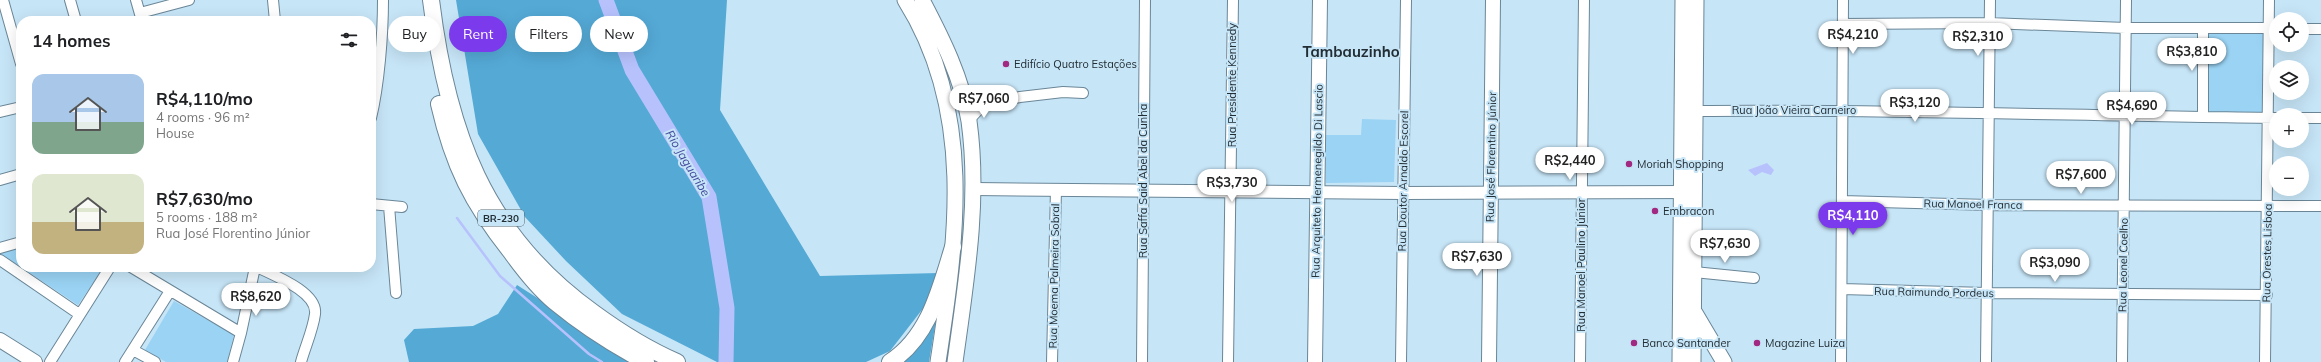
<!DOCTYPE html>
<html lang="en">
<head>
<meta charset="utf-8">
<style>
	:root { --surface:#fff; --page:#f6f6f6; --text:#202124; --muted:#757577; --accent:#7c3aed }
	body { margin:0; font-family:Mulish,sans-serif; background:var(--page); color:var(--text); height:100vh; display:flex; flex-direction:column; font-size:15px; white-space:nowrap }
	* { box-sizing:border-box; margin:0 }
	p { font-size:13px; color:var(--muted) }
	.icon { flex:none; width:22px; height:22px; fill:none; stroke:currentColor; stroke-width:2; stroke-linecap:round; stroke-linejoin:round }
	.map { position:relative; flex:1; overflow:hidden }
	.sheet { position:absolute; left:16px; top:16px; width:360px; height:256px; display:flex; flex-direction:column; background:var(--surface); border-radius:16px; box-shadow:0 4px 16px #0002 }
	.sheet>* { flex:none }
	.guide { position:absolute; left:388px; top:16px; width:380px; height:36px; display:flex; gap:8px }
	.buttons { position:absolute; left:2269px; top:12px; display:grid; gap:8px }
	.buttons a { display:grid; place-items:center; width:40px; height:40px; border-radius:50%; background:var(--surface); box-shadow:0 4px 16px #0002; font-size:20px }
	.price { position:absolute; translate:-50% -34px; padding:0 9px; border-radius:14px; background:#fff; color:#222; font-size:13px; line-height:26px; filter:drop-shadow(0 1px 2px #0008) }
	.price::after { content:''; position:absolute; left:50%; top:24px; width:12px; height:9px; margin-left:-6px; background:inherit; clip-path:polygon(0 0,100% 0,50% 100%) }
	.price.selected { background:var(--accent); color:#fff }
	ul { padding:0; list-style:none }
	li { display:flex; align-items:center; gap:12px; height:100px; padding:0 16px }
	li span { display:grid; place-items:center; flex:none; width:112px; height:80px; border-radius:12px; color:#555 }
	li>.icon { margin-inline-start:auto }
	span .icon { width:48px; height:48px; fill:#fffc; stroke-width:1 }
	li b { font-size:17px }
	h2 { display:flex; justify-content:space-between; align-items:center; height:48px; padding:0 16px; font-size:17px }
	.pill { padding:0 14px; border-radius:18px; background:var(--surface); box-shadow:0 4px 16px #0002; font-size:14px; line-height:36px }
	.pill.selected { background:var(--accent); color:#fff }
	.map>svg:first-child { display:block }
</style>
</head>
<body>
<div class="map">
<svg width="2321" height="362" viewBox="0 0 2321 362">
	<rect width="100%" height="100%" fill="#c6e5f7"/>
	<path fill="#9ad3f4" d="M2207 32H2266V113L2206 112Z
		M1362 119 1396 120 1394 182 1326 183 1325 135H1361Z
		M21 247V267H104L78 305 1 254 6 250Z
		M174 301 234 335 227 362H166L145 350Z"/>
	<path fill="#54a9d5" d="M456 0H727L720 110 820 276 939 273 928 302 890 351 866 362H717L622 314 566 261 525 217 478 134Z
		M517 285 638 362H409L404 340 414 329 473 326 498 314Z
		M939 302 929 362H899Z"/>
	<path fill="#b7c2fd" d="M1767 163 1774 170 1771 175 1762 172 1755 176 1748 170Z"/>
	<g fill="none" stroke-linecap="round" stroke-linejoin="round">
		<path stroke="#b7c2fd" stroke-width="2.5" d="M457 218 500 276 589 354 602 362"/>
		<path stroke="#b7c2fd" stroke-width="15" d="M606 0 632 70 709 197 727 308 726 362"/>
		<g stroke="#6a8697" stroke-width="12">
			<path id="minor" d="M3 0 21 64
				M70 0 76 21
				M136 0 142 21
				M273 0 275 21
				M140 13 189 0
				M1842 24 1989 23 2126 28H2276
				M2203 29V116
				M2302 29H2321
				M1696 111C1889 109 2083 116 2276 118
				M0 112 21 107
				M371 118C379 85 383 35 383 0
				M2302 118H2321
				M969 120 984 104 1020 97 1063 92 1083 93
				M0 180 21 174
				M1842 201 1989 205 2321 206
				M371 204 402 207
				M389 206 396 293
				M0 248 21 242
				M0 260 79 314
				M131 267 241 333
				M257 267C273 275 318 292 315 314 313 330 305 347 301 362
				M1694 272 1754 278
				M1842 289 1986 293 2267 295
				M133 350 155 362
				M50 362 110 267
				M125 362 170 291
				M233 362 241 333 255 267
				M1052 362 1056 189
				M1142 362 1145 0
				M1228 362 1233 0
				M1401 362 1406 0
				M1580 362 1584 0
				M1841 362 1843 0
				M1986 362 1990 0
				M2122 362 2126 0
				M2265 362 2269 0"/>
		</g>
		<g stroke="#6a8697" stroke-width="14">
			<path id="tertiary" d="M974 189 1403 193 1690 192"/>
		</g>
		<g stroke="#6a8697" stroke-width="16">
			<path id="secondary" d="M0 340 35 362
				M1315 362 1320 0
				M1489 362 1493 0"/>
		</g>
		<g stroke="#6a8697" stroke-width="17">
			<path id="primary" d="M905 0C975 111 957 239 938 362
				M922 0C942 38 962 78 969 121 980 201 966 282 955 362
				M1695 313 1724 362
				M1680 362 1683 0
				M1693 362 1696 0"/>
		</g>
		<g stroke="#6a8697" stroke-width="18">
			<path id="trunk" d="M431 0C447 130 483 234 594 313 620 332 647 349 677 362
				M439 104C453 165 472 203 511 252 524 270 538 288 555 302 583 325 614 345 646 362
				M890 362C929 337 940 289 953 247"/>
		</g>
		<use href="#minor" stroke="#fff" stroke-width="10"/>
		<use href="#tertiary" stroke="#fff" stroke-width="12"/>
		<use href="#secondary" stroke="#fff" stroke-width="14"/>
		<use href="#primary" stroke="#fff" stroke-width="15"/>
		<use href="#trunk" stroke="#fff" stroke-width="16"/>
	</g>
	<g fill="#a12981" stroke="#c6e5f7" stroke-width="1.5">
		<circle cx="1006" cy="64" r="4"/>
		<circle cx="1629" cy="164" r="4"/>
		<circle cx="1655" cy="211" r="4"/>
		<circle cx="1634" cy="343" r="4"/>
		<circle cx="1757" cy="343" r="4"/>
	</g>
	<g text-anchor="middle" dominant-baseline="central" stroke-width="4" stroke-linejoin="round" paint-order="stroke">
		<rect fill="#c6e5f7" stroke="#53646e" stroke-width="1" x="478" y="210" width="46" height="16" rx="3"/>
		<g font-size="10" font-weight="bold" fill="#222d34">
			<text x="501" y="218">BR-230</text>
		</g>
		<g font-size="11" fill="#222d34" stroke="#c6e5f7" text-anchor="start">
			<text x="1014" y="64">Edifício Quatro Estações</text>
			<text x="1637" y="164">Moriah Shopping</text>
			<text x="1663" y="211">Embracon</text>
			<text x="1642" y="343">Banco Santander</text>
			<text x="1765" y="343">Magazine Luiza</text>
		</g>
		<g font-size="11" fill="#222d34" stroke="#c6e5f7">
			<text transform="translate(1232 85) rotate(-90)">Rua Presidente Kennedy</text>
			<text x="1794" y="110">Rua João Vieira Carneiro</text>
			<text transform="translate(1491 157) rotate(-89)">Rua José Florentino Júnior</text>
			<text transform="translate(1143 181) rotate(-90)">Rua Saffa Said Abel da Cunha</text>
			<text transform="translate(1317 181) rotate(-89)">Rua Arquiteto Hermenegildo Di Lascio</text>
			<text transform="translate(1403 181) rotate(-89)">Rua Doutor Arnaldo Escorel</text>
			<text transform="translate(1973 204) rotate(1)">Rua Manoel Franca</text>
			<text transform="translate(2267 253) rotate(-89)">Rua Orestes Lisboa</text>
			<text transform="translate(1581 265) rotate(-90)">Rua Manoel Paulino Júnior</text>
			<text transform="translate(2123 265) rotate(-89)">Rua Leonel Coelho</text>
			<text transform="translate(1054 276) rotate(-89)">Rua Moema Palmeira Sobral</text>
			<text transform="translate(1934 292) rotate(1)">Rua Raimundo Pordeus</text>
		</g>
		<g font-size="12" font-style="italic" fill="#43489d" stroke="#c6e5f7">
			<text transform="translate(688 163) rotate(59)">Rio Jaguaribe</text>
		</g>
		<g font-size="15" font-weight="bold" fill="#222d34" stroke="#c6e5f7">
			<text x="1351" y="51">Tambauzinho</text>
		</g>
	</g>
</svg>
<div class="buttons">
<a><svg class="icon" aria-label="locate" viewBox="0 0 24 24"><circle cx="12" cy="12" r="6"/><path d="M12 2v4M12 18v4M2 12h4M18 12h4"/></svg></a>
<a><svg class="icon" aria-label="layers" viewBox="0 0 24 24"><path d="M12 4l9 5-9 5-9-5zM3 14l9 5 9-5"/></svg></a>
<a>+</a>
<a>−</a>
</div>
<b class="price" style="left:1853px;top:55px">R$4,210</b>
<b class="price" style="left:1978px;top:57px">R$2,310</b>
<b class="price" style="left:2192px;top:72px">R$3,810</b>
<b class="price" style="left:984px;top:119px">R$7,060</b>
<b class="price" style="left:1915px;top:123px">R$3,120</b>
<b class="price" style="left:2132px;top:126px">R$4,690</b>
<b class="price" style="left:1570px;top:181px">R$2,440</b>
<b class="price" style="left:2081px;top:195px">R$7,600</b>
<b class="price" style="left:1232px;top:203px">R$3,730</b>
<b class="price selected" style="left:1853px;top:236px">R$4,110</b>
<b class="price" style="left:1725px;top:264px">R$7,630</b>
<b class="price" style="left:1477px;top:277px">R$7,630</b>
<b class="price" style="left:2055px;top:283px">R$3,090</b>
<b class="price" style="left:256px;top:317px">R$8,620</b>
<div class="guide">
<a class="pill">Buy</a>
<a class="pill selected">Rent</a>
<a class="pill">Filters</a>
<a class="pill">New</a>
</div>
<section class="sheet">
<h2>14 homes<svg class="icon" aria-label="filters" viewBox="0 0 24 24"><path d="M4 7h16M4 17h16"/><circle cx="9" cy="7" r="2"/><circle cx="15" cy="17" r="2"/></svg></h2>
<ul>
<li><span style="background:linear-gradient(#a9c7e8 60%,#7fa58c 0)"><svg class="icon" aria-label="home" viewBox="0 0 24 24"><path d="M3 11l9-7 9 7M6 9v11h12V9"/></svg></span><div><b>R$4,110/mo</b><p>4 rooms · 96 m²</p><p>House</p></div></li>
<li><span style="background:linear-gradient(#dfe7d0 60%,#c2b280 0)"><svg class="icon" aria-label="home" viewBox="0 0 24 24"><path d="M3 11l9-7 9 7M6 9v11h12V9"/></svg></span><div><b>R$7,630/mo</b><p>5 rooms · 188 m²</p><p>Rua José Florentino Júnior</p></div></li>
</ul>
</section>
</div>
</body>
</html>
